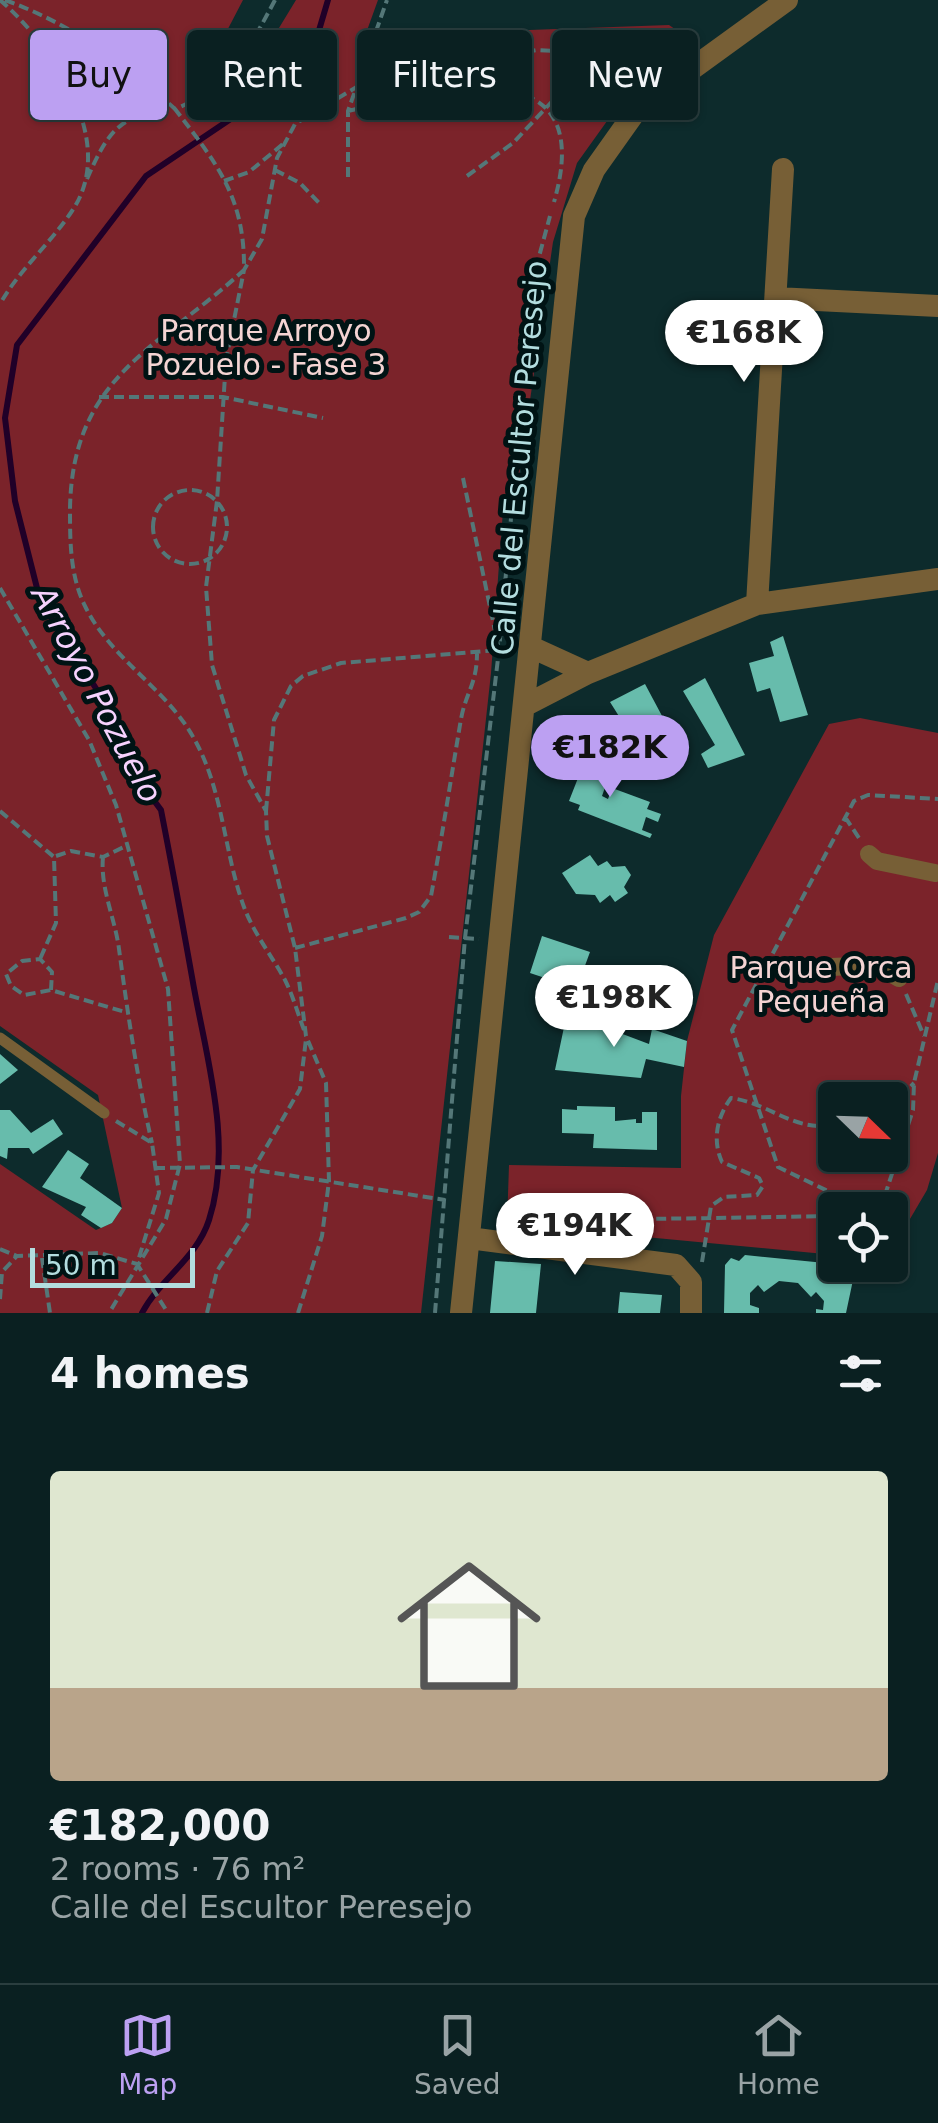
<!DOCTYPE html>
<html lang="en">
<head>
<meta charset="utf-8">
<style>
	:root { --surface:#0a2021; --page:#182d2e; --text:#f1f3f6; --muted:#99a3a5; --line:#2a3e3f; --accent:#bca0f2 }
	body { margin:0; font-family:"DejaVu Sans",sans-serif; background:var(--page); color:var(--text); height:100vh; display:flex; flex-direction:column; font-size:38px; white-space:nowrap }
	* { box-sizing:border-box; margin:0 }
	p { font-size:32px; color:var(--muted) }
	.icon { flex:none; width:55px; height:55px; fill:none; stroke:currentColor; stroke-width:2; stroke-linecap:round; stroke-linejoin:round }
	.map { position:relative; height:1313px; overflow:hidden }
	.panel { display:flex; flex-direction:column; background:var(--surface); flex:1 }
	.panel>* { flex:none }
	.banner { position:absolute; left:30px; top:30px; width:880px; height:90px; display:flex; gap:20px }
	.needle { width:65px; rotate:113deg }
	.tools { position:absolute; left:818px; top:1082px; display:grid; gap:20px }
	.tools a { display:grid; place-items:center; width:90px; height:90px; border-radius:10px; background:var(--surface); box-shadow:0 2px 8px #0004,0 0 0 2px var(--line); font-size:50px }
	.scale { position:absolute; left:30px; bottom:25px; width:165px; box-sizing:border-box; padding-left:10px; border:5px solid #b3dddf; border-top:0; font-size:28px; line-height:35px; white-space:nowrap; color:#b3dddf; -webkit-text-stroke:8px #001314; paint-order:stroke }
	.price { position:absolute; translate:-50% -85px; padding:0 22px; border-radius:35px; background:#fff; color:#222; font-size:32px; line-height:65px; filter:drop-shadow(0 2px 5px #0008) }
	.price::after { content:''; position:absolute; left:50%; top:60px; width:30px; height:22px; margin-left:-15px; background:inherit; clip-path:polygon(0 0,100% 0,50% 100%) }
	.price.current { background:var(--accent); color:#111 }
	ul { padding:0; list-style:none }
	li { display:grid; align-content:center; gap:20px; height:530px; padding:0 50px }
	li+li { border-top:2px solid var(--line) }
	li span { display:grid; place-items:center; height:310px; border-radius:10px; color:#555 }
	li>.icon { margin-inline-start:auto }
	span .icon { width:180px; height:180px; fill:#fffc; stroke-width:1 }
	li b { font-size:42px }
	h2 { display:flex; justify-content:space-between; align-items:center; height:120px; padding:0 50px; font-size:42px }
	.chip { padding:0 35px; border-radius:10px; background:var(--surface); box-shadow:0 2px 8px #0004,0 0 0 2px var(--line); font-size:35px; line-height:90px }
	.chip.current { background:var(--accent); color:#111 }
	.tab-bar { display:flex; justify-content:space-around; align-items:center; height:140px; border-top:2px solid var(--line); background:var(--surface); font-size:28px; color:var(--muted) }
	.tab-bar a { display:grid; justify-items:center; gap:5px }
	.tab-bar .current { color:var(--accent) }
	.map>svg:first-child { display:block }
</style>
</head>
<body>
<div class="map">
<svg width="938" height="1313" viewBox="0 0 938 1313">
	<rect width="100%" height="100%" fill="#0d2b2c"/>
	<path fill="#7b232a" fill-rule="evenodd" d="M0 0H243L206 71 243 79 254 69 296 0H378L365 36 669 25 694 42 625 96 577 163 553 242 517 490 504 497 491 673 421 1313H0V1164L96 1230 112 1223 122 1208 98 1095 0 1026Z
		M860 718 938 733V1153L927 1190 890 1253V1210H835V1255L507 1224 509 1165 681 1168V1096L687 1041 714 935 829 724ZM835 1100H890V1155H835Z"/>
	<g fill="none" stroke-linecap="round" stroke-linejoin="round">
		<path stroke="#200028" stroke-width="6" d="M142 1313C160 1279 197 1258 209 1220 234 1142 205 1054 192 977 182 921 172 866 161 810L138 779 102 698 40 600 15 501 5 418 17 345 146 176 284 83 317 37 328 0"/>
	</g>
	<path fill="#67bcac" d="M783 636 808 715 780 722 770 688 757 692 749 663 774 656 770 642Z
		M705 678 745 755 708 768 701 754 715 745 683 691Z
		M645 684 685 759 656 775 641 758 644 756 610 702Z
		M587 755 604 761 599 771 609 776 602 796 608 799 612 788 650 802 647 809 661 814 658 822 646 817 642 830 652 834 650 838 578 810 580 805 569 801Z
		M590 855 598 866 607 861 612 867 625 866 631 875 624 887 628 893 615 902 610 895 600 903 595 895 576 894 562 873Z
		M542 936 590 952 572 1001 547 992 551 980 530 973Z
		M567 1013 649 1044 652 1029 687 1041 684 1067 646 1059 641 1078 555 1070Z
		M0 1054 18 1070 0 1084Z
		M577 1106 615 1107V1121L636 1119V1123H642V1112H657V1150L593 1148 594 1134 562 1133V1109L577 1110Z
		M0 1110H10L31 1133 53 1119 63 1134 33 1154 29 1148H8L7 1159 0 1156Z
		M68 1150 89 1164 80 1178 122 1208 112 1223 101 1228 81 1215 86 1207 42 1187Z
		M745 1255 825 1263 836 1275 844 1269 853 1280 846 1313H816V1309L823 1310 824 1301 816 1292 811 1297 798 1283 779 1281 764 1292 758 1285 750 1293V1305L759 1308V1313H724L725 1265 731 1258 739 1261Z
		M495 1261 541 1264 536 1313H490Z
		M620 1292 662 1295 660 1313H618Z"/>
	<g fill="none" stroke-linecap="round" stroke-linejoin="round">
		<path stroke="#547778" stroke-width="4" stroke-dasharray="10 5" stroke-linecap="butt" d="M0 0C53 46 119 142 72 211 50 244 19 270 0 304
			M5 0C71 24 124 62 175 109 228 88 249 49 275 0
			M348 111C435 90 600 44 554 202
			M275 170 300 183 322 206
			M467 176 513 143 576 76 629 56
			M348 177V111L387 0
			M87 179C108 131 120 113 175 109 218 165 245 198 244 270 158 349 72 376 70 509 70 541 70 576 85 606 108 654 158 684 187 727 224 783 222 847 244 907 254 934 272 956 285 980 293 996 298 1014 304 1030
			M224 181 249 172 283 144
			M99 397H223L323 418
			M463 478 499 650 508 649
			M153 527a37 37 0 1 1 74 0a37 37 0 1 1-74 0Z
			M0 588 89 740 116 805 168 989 180 1164 166 1219 109 1313
			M0 811 54 857 56 923 40 959
			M266 811 274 720 291 686 303 676 341 663 499 650
			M845 817 859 838
			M56 856 71 851 103 857 126 846
			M103 857C100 888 115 918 119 949 128 1015 137 1078 152 1143
			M449 937 479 939
			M295 948 406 918 419 912 431 896C442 837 451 778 461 719 466 692 477 684 477 653
			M764 970 814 968
			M51 990 52 972 40 959 22 961 6 974 11 986 24 995 51 990 125 1012
			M906 994 924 1036
			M890 1108 914 1083
			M116 1121 152 1143 159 1193 137 1264 168 1313
			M155 1168 237 1167 445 1200
			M867 1210 778 1167 732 1030 854 801 868 795 938 799
			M880 1210 913 1110 914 1083 938 980
			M568 1228 585 1220 835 1216
			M0 1249 17 1256
			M42 1258 50 1313
			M702 1262 711 1206 724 1197 757 1195 763 1186 759 1178 722 1162C712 1140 717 1117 731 1098 772 1104 789 1130 835 1126
			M0 1299 2 1272 17 1256 100 1253 137 1264
			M207 1313 217 1271 248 1223 253 1170 300 1089 306 1039
			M298 1313 322 1236 329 1181 326 1083 306 1036 295 948 267 836 266 811 246 775 212 665 206 587 217 501 226 360 244 270 262 239 277 158 295 124 355 88 402 74 537 50 666 58
			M435 1313 465 938 499 650 528 331 534 275 550 216"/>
		<path stroke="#775f36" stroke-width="11" d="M0 1038 104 1113"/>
		<path stroke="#775f36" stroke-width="18" d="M869 854 877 861 935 873
			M831 967 877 965 899 978"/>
		<path stroke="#775f36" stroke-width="22" d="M776 298 938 306
			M757 604 783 169
			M531 647 588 673
			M526 705 588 673 757 604 938 579
			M469 1238 676 1265 691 1282V1313
			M461 1313 574 216 594 170 638 108 787 0"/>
	</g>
	<g text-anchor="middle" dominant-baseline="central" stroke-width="10" stroke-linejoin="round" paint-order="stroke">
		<g font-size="30" fill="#f4d4d3" stroke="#001314">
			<text x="266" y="330">Parque Arroyo<tspan x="266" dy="34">Pozuelo - Fase 3</tspan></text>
			<text x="821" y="967">Parque Orca<tspan x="821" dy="34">Pequeña</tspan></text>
		</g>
		<g font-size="30" fill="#b3dddf" stroke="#001314">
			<text transform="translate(519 458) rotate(-85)">Calle del Escultor Peresejo</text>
		</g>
		<g font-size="32" font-style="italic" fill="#f6d2fe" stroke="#001314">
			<text transform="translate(97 694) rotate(62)">Arroyo Pozuelo</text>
		</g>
	</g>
</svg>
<div class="tools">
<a><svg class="needle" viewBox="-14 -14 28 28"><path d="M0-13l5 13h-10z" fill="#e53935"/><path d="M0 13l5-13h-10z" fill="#99a3a5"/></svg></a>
<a><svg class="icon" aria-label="locate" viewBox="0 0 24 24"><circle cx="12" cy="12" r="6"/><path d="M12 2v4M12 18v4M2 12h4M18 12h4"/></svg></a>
</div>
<div class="scale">50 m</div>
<b class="price" style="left:744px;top:385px">€168K</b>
<b class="price current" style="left:610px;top:800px">€182K</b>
<b class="price" style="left:614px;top:1050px">€198K</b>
<b class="price" style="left:575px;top:1278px">€194K</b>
<div class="banner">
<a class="chip current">Buy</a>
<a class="chip">Rent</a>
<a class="chip">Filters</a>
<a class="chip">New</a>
</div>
</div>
<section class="panel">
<h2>4 homes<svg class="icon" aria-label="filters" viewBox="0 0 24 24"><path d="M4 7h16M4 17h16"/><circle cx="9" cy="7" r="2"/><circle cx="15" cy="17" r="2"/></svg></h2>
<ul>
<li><span style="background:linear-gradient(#dfe7d0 70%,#b9a48a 0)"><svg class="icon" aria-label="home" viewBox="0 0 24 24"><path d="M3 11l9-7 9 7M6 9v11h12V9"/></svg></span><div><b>€182,000</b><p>2 rooms · 76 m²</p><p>Calle del Escultor Peresejo</p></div></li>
</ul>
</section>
<nav class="tab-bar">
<a class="current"><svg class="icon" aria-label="map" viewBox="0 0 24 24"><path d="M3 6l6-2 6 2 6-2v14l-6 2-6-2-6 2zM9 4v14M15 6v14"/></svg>Map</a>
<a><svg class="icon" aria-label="saved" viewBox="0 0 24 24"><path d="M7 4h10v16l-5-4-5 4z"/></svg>Saved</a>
<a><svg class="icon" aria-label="home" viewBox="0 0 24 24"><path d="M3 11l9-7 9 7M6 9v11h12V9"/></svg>Home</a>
</nav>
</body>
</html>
